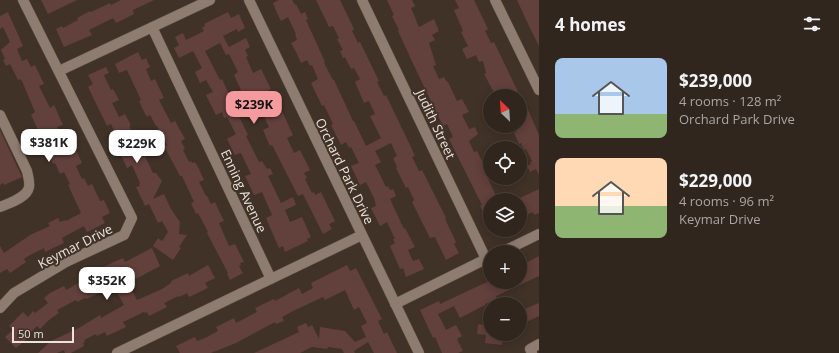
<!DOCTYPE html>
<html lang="en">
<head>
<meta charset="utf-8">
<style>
	:root { --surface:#31261d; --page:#392e26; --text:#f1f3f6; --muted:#a8a5a4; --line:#4c433b; --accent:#f59b9d }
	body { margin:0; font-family:"Open Sans",sans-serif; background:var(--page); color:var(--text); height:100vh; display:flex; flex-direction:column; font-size:15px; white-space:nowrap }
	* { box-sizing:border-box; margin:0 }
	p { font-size:13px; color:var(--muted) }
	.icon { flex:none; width:22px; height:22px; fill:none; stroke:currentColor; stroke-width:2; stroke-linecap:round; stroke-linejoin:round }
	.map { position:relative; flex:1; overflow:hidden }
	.details { display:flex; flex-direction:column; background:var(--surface); width:300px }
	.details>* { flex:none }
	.needle { width:26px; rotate:335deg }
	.buttons { position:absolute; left:483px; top:89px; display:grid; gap:8px }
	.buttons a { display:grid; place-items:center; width:44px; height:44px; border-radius:50%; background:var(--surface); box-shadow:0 2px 10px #0003,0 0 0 1px var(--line); font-size:20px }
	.scale { position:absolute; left:12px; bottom:10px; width:62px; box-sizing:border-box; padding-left:4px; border:2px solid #ece3db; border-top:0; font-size:11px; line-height:14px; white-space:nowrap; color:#ece3db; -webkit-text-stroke:3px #413227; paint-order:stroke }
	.price { position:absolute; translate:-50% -34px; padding:0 9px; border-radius:8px; background:#fff; color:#222; font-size:13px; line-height:26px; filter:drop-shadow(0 1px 2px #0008) }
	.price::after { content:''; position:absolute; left:50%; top:24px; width:12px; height:9px; margin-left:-6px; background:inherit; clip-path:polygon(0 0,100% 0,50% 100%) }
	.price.active { background:var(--accent); color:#111 }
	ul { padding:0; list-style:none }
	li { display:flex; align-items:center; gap:12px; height:100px; padding:0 16px }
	li span { display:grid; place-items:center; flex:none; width:112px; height:80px; border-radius:8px; color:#555 }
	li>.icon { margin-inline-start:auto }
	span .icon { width:48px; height:48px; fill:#fffc; stroke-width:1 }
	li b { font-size:17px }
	h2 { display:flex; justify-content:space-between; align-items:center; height:48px; padding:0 16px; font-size:17px }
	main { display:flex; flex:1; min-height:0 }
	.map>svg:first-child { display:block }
</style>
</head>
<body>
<main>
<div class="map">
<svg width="539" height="353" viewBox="0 0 539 353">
	<rect width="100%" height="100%" fill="#413227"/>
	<path fill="#62403c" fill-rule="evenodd" d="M41 0H77L48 14Z
		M121 0H154L133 10 134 14 116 23 113 18 89 30 92 35 64 47 56 29 62 26 63 28 78 20 77 18 90 11 91 12 110 3 111 5Z
		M279 0H292L295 5 296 4 301 14 305 12 308 19 306 20 325 62 324 63 333 80H334L353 121H354L366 146 381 138 370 116 375 114 369 101 364 103 355 82 360 79 354 68 351 69 345 57 343 58 340 51 343 50 337 39 339 38 333 26 329 27 316 0H340L354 29 352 31 358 43 360 42 379 81 377 82 384 96 386 95 410 145 415 156 412 157 419 171 422 170 446 218 445 219 456 242 454 244 459 253 446 260 435 237 430 238 412 202 414 200 408 187 406 188 396 168 397 167 393 158 397 156 391 143 375 151 381 162 375 165 386 187 388 186 390 190 393 189 396 196 390 199 404 229 405 228 415 247 408 250 413 261 419 259 424 269 406 277 403 268 400 269 390 246 395 243 393 239H395L387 222 380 226 371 208 376 206 374 198 366 182 360 185 351 166 359 163 351 147 349 148 346 142 341 145 331 125 333 124 324 105 322 106 311 83 318 79 312 65 310 66 307 60 301 63 296 52 291 43 297 40 295 34H296L288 17 281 21 277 13 273 3Z
		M387 0H412L415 6 411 8 419 27 434 19 439 31 432 35 435 40 429 43 436 65 433 66 439 79 444 77 446 81 448 82 457 101 462 99 469 112 462 115 469 129 475 127 478 134 469 141 474 152 477 151 483 163 485 162 488 168 484 170 498 200H490V231L483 215 484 214 480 206 482 205 449 139 453 137 447 124 443 126 417 72 398 31 399 30 392 16 394 15Z
		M455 0H474L488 29 485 31 491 43 494 42 520 96H496L484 74 486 73 483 61 479 62 476 55 467 59 462 49 468 46 461 32 463 31 454 10 459 8Z
		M517 0H539V46L529 26Z
		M8 12 23 46 17 49 22 61 27 59 31 67 35 65 44 84 39 86 50 108 54 105 63 125 57 127 62 139 65 138 69 146 73 144 82 163 76 166 82 179 84 178 88 186 92 184 100 201 104 200 110 213 102 217 105 223 87 232 84 226 62 238 64 243 45 252 44 248 30 255 24 259 26 262 10 273 7 269 0 273V246L4 253 30 235 50 226 48 223 58 218 60 222 65 220 66 221 81 213 68 185 70 184 64 172 60 174 55 163 53 164 48 154 52 152 44 135 41 136 31 115 35 112 22 81 20 79 18 80 10 64 6 66 3 60 5 59 1 50 10 42 3 27 0 29V16Z
		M228 12 231 18 239 14 245 28 238 32 237 29 223 36 229 47 246 38 250 47 245 50 248 56 246 57 253 73 261 69 271 89 265 92 273 111 280 107 293 135 287 138 294 153 300 150 310 170 304 173 307 178 305 179 312 193 314 192 315 195 321 192 335 221 329 224 332 229 323 234 303 194 298 196 272 145 270 146 263 130 269 127 259 106 251 110 249 106 237 112 248 135 246 136 259 162 262 161 267 169 270 168 273 174 268 176 281 203 293 197 296 205 285 210 290 222 302 217 311 237 307 239 308 241 285 252 283 246 279 248 266 218 272 215 262 192 254 195 245 176 251 174 241 153 235 155 227 139 236 134 227 117 224 118 222 112 216 115 206 95 213 92 206 80 200 83 195 72 202 68 193 51 179 58 174 48 179 45 175 37 183 33 186 40 204 31 202 28 205 26 204 24ZM220 43 226 55 229 54 238 72 234 75 241 90 230 96 222 79 220 80 205 51Z
		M138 52 142 60 146 58 150 67 146 69 151 81 155 79 164 98 159 100 171 123 175 121 185 139 181 141 185 149 183 150 189 162 191 161 192 163 195 162 199 169 204 180 199 182 206 196H207L211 204 215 202 219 211 224 221 219 223 229 246 235 244 244 262 240 263 241 265 239 266 243 273 230 280 227 274 228 273 207 233 208 232 198 213 196 214 191 203 194 202 182 176H180L164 146 167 145 157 126H156L150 115 147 117 144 112 139 101 141 100 127 70 119 73 115 64Z
		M106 67 109 73 104 75 111 90 113 89 119 100 112 103 119 117 125 114 131 125 129 126 136 139 138 138 140 144 138 145 143 157 145 156 153 173H156L162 181 153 199 164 194 171 209 180 222 179 234 187 235 179 247 181 248 173 260 153 246 158 238 162 241 168 232 162 221 158 223 149 204 145 206 136 187 140 186 139 184 140 183 132 165 127 168 117 147 121 146 111 124 107 126 88 87 93 84 88 75Z
		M520 104 526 105 539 135V175L536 169 530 172 527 166 531 164 530 162 532 161 526 149 524 150 521 143 519 144 514 133 517 131 515 126H520Z
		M0 130 22 177 4 185 3 183 0 185Z
		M539 189V213L534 215 533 212 520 218V198Z
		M152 248 160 266 128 283 137 300 162 289 171 283V281L188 273 189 276 208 265 215 278 205 283 208 288 189 297 187 293 179 297 178 296 164 303 167 307 149 316 147 312 145 313 144 312 123 322 126 327 107 336 105 332 97 336 96 334 84 340 85 342 83 343 84 346 71 353H65L64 350 57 353H38L51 341 79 328 100 315 101 318 124 305 114 287 86 299 85 298 77 302 76 300 57 310 59 313 49 320 40 329 37 326 30 333 27 335 29 337 16 348 5 337 13 330 9 326 23 312 28 317 33 311 35 313 48 303 44 298 50 293 64 286 66 290 86 279 84 276 92 272 123 258 125 262Z
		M539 256V276L496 296 497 299 485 304V305L460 318 454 306 438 314 446 330 456 325 462 336 457 339 463 351 458 353H442L435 337 433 338 420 310 439 301 440 304 489 281 490 282H520V266Z
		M347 265 350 271 356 268 382 319 378 321 384 334 387 332 397 353H374L368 342 354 351 355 353H344L342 349 328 347 327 349 312 347 300 353H254L299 332 297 327 306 323 308 327 312 325 319 339 320 327 345 331 355 342 366 337 361 326 367 323 359 307 354 310 345 290 325 300 323 297 291 312 282 317 284 321 276 324 275 322 236 343 211 353H180L176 346 195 337 197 341 205 338 218 331 216 327 234 318 236 323 257 312 255 308 274 299 275 301 299 288 302 294 313 288 311 283Z
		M539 303V316L520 325V311Z
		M478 324 490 326V334H504L502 345 485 343 486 335 477 334Z"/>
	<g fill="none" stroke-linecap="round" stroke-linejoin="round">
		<g stroke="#5a4e44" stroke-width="11">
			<path id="minor" d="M249 0 419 353
				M362 0 486 259
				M495 0 539 90
				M152 27 271 279
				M59 71 210 0
				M0 115 27 171C28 176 30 182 29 187 27 198 9 203 0 207
				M502 252 539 234
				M395 304 490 257
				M0 308 14 293 66 262 124 235 132 218 23 0
				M117 353 362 235
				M532 353 530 349 539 344"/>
		</g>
		<use href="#minor" stroke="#8d7c6f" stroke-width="10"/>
	</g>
	<g text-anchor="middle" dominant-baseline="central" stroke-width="4" stroke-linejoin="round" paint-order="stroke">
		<g font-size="13" fill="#ece3db" stroke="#413227">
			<text transform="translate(436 124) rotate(65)">Judith Street</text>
			<text transform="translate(345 171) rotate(64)">Orchard Park Drive</text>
			<text transform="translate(244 191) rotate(65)">Enning Avenue</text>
			<text transform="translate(75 246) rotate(-27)">Keymar Drive</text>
		</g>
	</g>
</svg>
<div class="buttons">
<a><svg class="needle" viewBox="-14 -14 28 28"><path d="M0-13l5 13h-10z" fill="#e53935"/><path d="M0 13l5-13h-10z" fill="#a8a5a4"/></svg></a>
<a><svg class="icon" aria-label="locate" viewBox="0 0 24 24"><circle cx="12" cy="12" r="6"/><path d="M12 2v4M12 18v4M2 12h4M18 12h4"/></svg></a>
<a><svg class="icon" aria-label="layers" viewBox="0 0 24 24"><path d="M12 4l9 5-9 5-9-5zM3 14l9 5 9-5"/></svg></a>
<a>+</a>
<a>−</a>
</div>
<div class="scale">50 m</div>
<b class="price active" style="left:254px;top:125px">$239K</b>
<b class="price" style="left:49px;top:163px">$381K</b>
<b class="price" style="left:137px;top:164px">$229K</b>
<b class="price" style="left:107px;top:301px">$352K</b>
</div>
<section class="details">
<h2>4 homes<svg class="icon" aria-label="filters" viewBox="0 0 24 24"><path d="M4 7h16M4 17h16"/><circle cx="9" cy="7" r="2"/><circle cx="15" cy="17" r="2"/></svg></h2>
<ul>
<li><span style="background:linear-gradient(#a9c7e8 70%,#8fb573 0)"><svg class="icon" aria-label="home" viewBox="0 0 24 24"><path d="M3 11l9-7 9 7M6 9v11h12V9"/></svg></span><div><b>$239,000</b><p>4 rooms · 128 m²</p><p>Orchard Park Drive</p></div></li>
<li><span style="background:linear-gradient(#ffd9b3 60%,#8fb573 0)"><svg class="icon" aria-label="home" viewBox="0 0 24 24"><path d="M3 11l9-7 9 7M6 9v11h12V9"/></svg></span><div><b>$229,000</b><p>4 rooms · 96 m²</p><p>Keymar Drive</p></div></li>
</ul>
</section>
</main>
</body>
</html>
